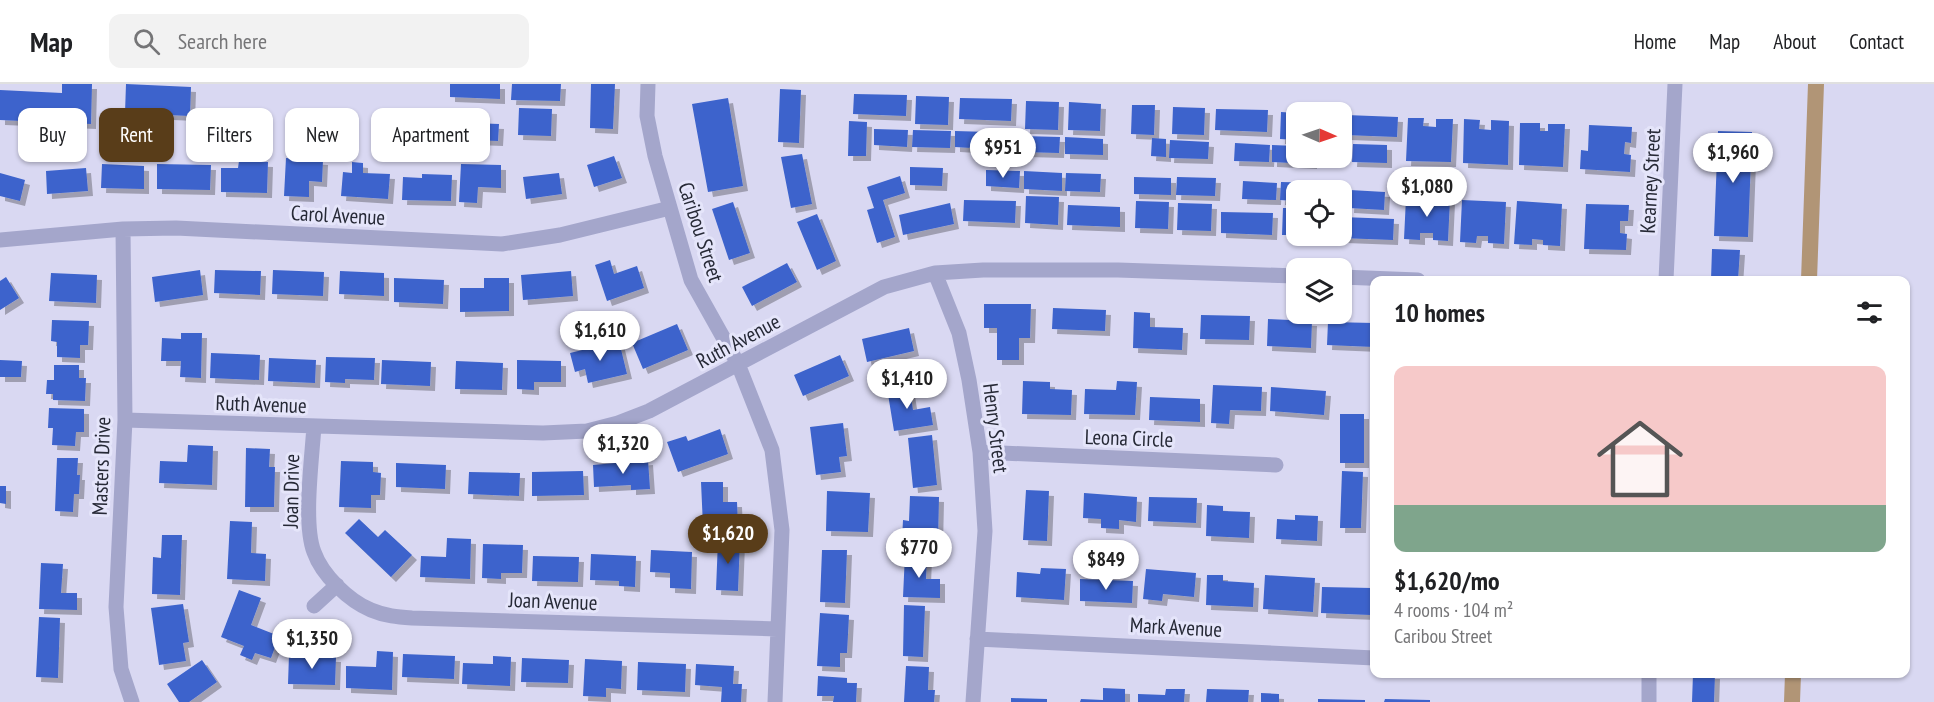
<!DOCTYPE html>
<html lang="en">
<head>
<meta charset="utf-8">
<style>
	:root { --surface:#fff; --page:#f2f2f2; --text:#202124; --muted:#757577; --line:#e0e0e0; --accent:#593d19 }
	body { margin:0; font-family:"PT Sans Narrow",sans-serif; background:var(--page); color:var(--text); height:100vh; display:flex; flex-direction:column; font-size:22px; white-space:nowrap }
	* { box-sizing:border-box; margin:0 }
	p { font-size:20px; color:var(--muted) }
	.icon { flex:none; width:33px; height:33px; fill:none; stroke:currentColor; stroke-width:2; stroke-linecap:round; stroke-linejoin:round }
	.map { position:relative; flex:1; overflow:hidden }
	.side { position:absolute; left:1370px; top:192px; width:540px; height:402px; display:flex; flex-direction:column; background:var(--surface); border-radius:12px; box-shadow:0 2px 4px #0004 }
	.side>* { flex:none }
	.banner { position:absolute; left:18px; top:24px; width:570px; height:54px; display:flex; gap:12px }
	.needle { width:39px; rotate:92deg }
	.buttons { position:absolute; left:1286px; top:18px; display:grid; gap:12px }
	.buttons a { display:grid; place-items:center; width:66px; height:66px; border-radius:12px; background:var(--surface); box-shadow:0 2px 4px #0004; font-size:30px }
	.price { position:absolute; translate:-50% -51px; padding:0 14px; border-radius:21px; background:#fff; color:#222; font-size:20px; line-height:39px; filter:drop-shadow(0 2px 3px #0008) }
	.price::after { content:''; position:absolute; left:50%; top:36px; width:18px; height:14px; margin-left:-9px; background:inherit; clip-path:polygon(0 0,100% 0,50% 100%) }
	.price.selected { background:var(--accent); color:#fff }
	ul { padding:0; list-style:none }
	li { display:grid; align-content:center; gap:12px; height:318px; padding:0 24px }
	li span { display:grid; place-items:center; height:186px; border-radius:12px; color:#555 }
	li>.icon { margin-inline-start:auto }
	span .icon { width:108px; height:108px; fill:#fffc; stroke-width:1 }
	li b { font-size:26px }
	h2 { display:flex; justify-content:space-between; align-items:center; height:72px; padding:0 24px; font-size:26px }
	.tag { padding:0 21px; border-radius:12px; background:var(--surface); box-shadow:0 2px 4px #0004; font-size:21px; line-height:54px }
	.tag.selected { background:var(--accent); color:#fff }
	header { display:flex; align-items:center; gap:36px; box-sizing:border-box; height:84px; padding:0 30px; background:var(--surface); border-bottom:2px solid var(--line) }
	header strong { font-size:28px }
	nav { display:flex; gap:33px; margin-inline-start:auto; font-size:21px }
	.search { width:420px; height:54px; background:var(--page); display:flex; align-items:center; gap:15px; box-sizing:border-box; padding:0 21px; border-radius:12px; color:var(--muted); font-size:22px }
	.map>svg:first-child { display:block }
</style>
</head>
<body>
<header>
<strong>Map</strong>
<div class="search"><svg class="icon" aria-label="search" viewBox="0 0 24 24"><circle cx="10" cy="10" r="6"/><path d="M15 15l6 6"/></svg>Search here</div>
<nav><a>Home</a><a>Map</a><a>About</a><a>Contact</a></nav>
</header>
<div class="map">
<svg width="1934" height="618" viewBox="0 0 1934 618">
	<defs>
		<filter id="shadow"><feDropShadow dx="5" dy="5" stdDeviation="0" flood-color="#0004"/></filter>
	</defs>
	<rect width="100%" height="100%" fill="#d9d8f2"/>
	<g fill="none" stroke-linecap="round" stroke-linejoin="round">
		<path stroke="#b19576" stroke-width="16" d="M1809 196 1816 0
			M1792 618 1793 590"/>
	</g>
	<path fill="#3c63cc" filter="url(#shadow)" d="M62 0H92L91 40 0 36V6L62 9Z
		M126 0 191 3 190 32 125 29Z
		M450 0H500V15L450 13Z
		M512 0H561L560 17 511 16Z
		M591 0H615L613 45 590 44Z
		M780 5 801 6 799 59 778 58Z
		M854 10 907 11 906 32 853 30Z
		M916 12 949 13 948 41 915 40Z
		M728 14 743 102 708 108 692 20Z
		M960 14 1012 15 1011 37 959 35Z
		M1026 17 1059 18 1058 46 1025 45Z
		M1069 18 1101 20 1100 47 1068 46Z
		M1132 21H1155L1154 51 1131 50Z
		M1173 23 1205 24 1204 51 1172 50Z
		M519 24 552 25 551 52 518 51Z
		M1216 25 1268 26 1267 48 1215 46Z
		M1281 28 1296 29V56L1280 55Z
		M1346 31 1398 33 1397 53 1345 51Z
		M1408 34H1424L1423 42 1436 43V35H1453L1451 78 1406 77Z
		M1464 35 1480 36 1479 45 1491 46V36L1509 37 1508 81 1463 79Z
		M849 37 867 38 866 72H848Z
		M446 38 499 40 498 57 445 55Z
		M1520 39H1540V47H1548V40H1565L1563 83 1519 81Z
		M1589 41 1632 43 1631 59 1625 58 1624 70 1631 71 1630 88 1580 85 1581 66 1588 67Z
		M874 45 908 46 907 63 874 61Z
		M913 46 951 47 950 64 912 63Z
		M955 47 989 48 988 65 955 63Z
		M1718 47 1752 48 1748 153 1714 152Z
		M1022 52 1060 53 1059 69 1022 68Z
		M1065 53 1103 55V71L1065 70Z
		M1152 54 1166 55V73L1151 72Z
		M1170 56 1209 58 1208 75 1169 74Z
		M1235 59 1270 61 1269 78 1234 77Z
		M1353 60 1387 61V79L1352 78Z
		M1272 61 1296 62V74H1312V80L1272 78Z
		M802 70 812 120 791 124 781 73Z
		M614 72 622 94 594 103 587 81Z
		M286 74 323 76 322 98 309 97V113L284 112Z
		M239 77 268 78 267 109 221 108V84H238Z
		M352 78 363 79V89L390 90 388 115 341 112 343 88 352 89Z
		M102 80 144 82V105L101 104Z
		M157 80 211 81 210 106 157 105Z
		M461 80 501 81V104L478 103 477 119 459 118Z
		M910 83 943 84 942 102 910 101Z
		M86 84 88 107 47 110 46 87Z
		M986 86 1020 87 1019 104 986 102Z
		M1024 87 1062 89V107L1024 105Z
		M0 89 25 96 20 117 0 112Z
		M559 89 562 110 526 115 523 93Z
		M1066 89 1101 90 1100 108 1065 107Z
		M422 90 452 91 451 117 402 116 403 93 422 94Z
		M900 92 905 109 883 116 895 153 877 159 867 126 874 124 867 103Z
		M1134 93 1171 94V111L1134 110Z
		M1177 93 1216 94 1215 112 1176 111Z
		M1243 97 1277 99 1276 116 1242 115Z
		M1281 98 1321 99V106H1296V117L1280 116Z
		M1350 106 1385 108 1384 126 1349 124Z
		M1026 112 1059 113 1058 141 1025 139Z
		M1406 114 1450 115 1448 157 1433 156V149H1420V156L1404 155Z
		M964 116 1016 117 1015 139 963 137Z
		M1462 116 1506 118 1504 160 1488 159V152H1477L1476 159 1460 158Z
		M1136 117 1169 118 1168 145 1135 144Z
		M1517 117 1562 120 1560 162 1543 161V156L1532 155V161L1514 160Z
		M733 118 750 169 729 176 712 125Z
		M950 119 954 140 903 151 899 131Z
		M1178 119 1212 120 1211 147 1177 146Z
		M1586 120 1629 121 1628 137H1620V149L1627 150 1626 166 1584 165Z
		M1068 121 1120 123V143L1067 141Z
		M1283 124H1296V151H1282Z
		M1221 128 1273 129 1272 151 1221 149Z
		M817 130 836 177 817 186 797 138Z
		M1342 133 1394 135 1393 156 1341 154Z
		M1712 165 1740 166 1738 196H1711Z
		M610 176 614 190 637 182 644 204 607 217 595 181Z
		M787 179 797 198 752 222 742 203Z
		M200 186 203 211 155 218 152 193Z
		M215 186 261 187 260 211 214 209Z
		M273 186 324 188 323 212 272 210Z
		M340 187 384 189V212L339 210Z
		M571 187 573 212 523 216 521 191Z
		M51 189 97 191 96 219 49 217Z
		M6 193 19 214 0 226V197Z
		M394 194 444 196 443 220 394 218Z
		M484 194H509V227L460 228V204H484Z
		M984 220H1031L1030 254H1019V276H997V244H984Z
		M1053 224 1106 226 1105 247 1052 245Z
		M1134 228 1150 229V243L1183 244 1182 266 1133 264Z
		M1201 231 1250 232 1249 256 1200 255Z
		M1268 235 1312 237 1311 264 1267 262Z
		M52 236 89 237 88 261H80V274L57 273V258L51 257Z
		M1328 238 1374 239V263L1327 261Z
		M677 240 688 266 643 285 632 259Z
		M909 244 914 267 867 278 862 255Z
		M181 249H202L201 294 180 293 181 277H161L162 254 181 255Z
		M619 257 627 290 588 299 585 285 575 288 570 269Z
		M211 269 260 271 259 296 210 294Z
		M840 271 849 292 803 312 794 291Z
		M326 273 375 274 374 296 345 295V299L325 298Z
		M269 274 316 276 315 299 268 297Z
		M918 275 921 289 896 295 892 281Z
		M0 276 22 277 21 293H0Z
		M382 276 431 278 430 302 381 300Z
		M517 276 561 277V298H534V306L517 305Z
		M456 277 503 279 502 306 455 305Z
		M54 281H79V294H86L85 317 53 316V310H46L47 296H54Z
		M1023 297 1050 298V305L1072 306 1071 331 1022 330Z
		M1117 297 1137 298 1135 331 1084 330 1085 305 1116 306Z
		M909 301 913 326 930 323 933 341 894 347 887 304Z
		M1213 301 1262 303 1261 327 1230 326 1229 340 1211 339Z
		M1271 303 1326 307 1324 331 1270 327Z
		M1150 313 1200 315V338L1149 336Z
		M49 324 84 325V348H76L75 362 52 361 53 344H48Z
		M1340 330H1364V379H1340Z
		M843 339 847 372 839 373 841 388 816 391 810 343Z
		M720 345 728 370 678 388 667 358 686 352 688 357Z
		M932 351 937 401 913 404 908 354Z
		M188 361 213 362 212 401 159 399 160 377 187 378Z
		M246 364 270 365 269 383H275L274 423H245Z
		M57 374H78L77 391H80L79 410H74L73 428 55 427Z
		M648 376 650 405 631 406V401L594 403 593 381Z
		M341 377 373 378V388L381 389 380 411H371V424L339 423Z
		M396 379 446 381 445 405 396 403Z
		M583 387 584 411 532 412V388Z
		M1342 387 1363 388 1361 444H1340Z
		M469 388 520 389 519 412 468 410Z
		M701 398H723V418H737L738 441 703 442Z
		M0 402H6V420L0 419Z
		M1026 406 1049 407 1047 457 1023 456Z
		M827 407 870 409 868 448 826 447Z
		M1084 409 1137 413 1136 438 1119 436V445L1101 444V435L1083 434Z
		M910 412 939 413 938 457 902 456 903 436 909 437Z
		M1149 413 1197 414 1196 439 1148 437Z
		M1207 421 1223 422V427L1250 428 1249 454 1206 452Z
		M1295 431 1318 432 1317 457 1276 455 1277 435 1295 436Z
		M359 435 378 453 385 446 412 471 391 493 345 449Z
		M230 437 252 438 251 469 266 470 265 497 227 495Z
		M162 451H182L180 511 152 510 153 473 161 474Z
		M447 454 471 455 470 495 420 493 421 472 446 473Z
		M718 456H740L738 507 716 506Z
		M483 460 523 461 522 489H501V495L482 494Z
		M651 466 692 468 691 505 670 504V489L650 488Z
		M822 466H847L845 519 820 518Z
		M591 470 636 472 635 503 619 502V497L590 496Z
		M905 470H927L926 495H940V514L903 513Z
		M533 472 579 473 578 498 532 497Z
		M41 479 63 480 61 509H77V526L39 525Z
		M1041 484 1066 485 1064 516 1016 513 1017 488 1040 490Z
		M1146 485 1196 489 1194 513 1163 510 1162 517 1143 515Z
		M1207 491H1223V497L1254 499 1253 523 1206 521Z
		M1265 491 1315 494 1313 528 1263 525Z
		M1080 495 1133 497 1132 519 1080 517Z
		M1322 503 1372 504 1371 531 1321 529Z
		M239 506 261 514 251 541 279 552 271 574 255 569 252 576 240 571 244 562 221 553Z
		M183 520 189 558 183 559 186 577 159 581 151 524Z
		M904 521 925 522 923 573 903 572Z
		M820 529 849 531 847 569H840V583L817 582Z
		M39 533 60 534 58 594 36 593Z
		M377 567 393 568 392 606 346 604V582L376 583Z
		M403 570 455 572 454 595 402 593Z
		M289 571 336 573 335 601 288 600Z
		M493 572 511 573 510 602 462 600 463 579 493 580Z
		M522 574 569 576 568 599 521 598Z
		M585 575 622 577 621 605 606 604V613L583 612Z
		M202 576 217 598 189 618H179L167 600Z
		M638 578 686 580 685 608 637 606Z
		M696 580 734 582 733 600H742L741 618H721L722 603 695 601Z
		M906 582 929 583 928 606H935L934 618H904Z
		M1693 590H1715L1714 618H1692Z
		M818 592 847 594V599H857L856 618H833L834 612H817Z
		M1103 604 1125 605V618H1080L1081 615 1103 616Z
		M1166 605H1185L1184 618H1138V610L1165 611Z
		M1207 605 1249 606 1248 618H1206Z
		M1261 609 1279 610V618H1261Z
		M1011 614 1047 615V618H1011Z
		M1318 615 1365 616V618H1318Z
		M1385 615 1430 616V618H1384Z"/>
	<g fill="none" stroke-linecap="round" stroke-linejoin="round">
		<path stroke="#a4a6cb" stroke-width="15" d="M648 0 647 32 655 72 691 196 738 280 772 366 782 446 775 618
			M123 145 125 336 116 523 121 585 132 618
			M0 156 123 145 176 144 502 160 560 151 670 124
			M935 189 959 249 969 296 980 368 985 447 973 618
			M1341 193 1418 196
			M1666 196 1675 0
			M125 336 543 349 587 347 618 339 649 327 884 203 935 189 983 186H1118L1296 192
			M314 342C312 374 303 440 314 468 322 491 349 517 371 526 385 532 398 533 412 534L777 545
			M980 368 1276 381
			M314 522 337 501
			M977 555 1374 574
			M1649 618V590"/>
	</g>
	<g text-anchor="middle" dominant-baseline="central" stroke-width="6" stroke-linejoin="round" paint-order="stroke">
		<g font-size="21" fill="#262936" stroke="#e5e5fa">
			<text transform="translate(1650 97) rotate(-87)">Kearney Street</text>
			<text transform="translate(338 131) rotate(3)">Carol Avenue</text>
			<text transform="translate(701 148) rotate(72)">Caribou Street</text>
			<text transform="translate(738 257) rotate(-28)">Ruth Avenue</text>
			<text transform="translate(261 320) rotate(2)">Ruth Avenue</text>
			<text transform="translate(996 344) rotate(83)">Henry Street</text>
			<text transform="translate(1129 354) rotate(2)">Leona Circle</text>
			<text transform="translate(101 382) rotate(-88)">Masters Drive</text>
			<text transform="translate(291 407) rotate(-89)">Joan Drive</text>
			<text transform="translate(553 517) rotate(2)">Joan Avenue</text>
			<text transform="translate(1176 543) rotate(3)">Mark Avenue</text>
		</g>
	</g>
</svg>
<div class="buttons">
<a><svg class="needle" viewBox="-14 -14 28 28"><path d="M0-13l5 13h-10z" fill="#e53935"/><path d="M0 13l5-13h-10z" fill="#757577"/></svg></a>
<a><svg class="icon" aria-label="locate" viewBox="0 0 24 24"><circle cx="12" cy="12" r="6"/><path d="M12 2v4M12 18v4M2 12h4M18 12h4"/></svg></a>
<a><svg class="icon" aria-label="layers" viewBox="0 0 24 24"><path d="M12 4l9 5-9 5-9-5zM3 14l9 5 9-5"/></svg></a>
</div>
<b class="price" style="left:1003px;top:95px">$951</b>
<b class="price" style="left:1733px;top:100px">$1,960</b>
<b class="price" style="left:1427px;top:134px">$1,080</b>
<b class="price" style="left:600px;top:278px">$1,610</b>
<b class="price" style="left:907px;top:326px">$1,410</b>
<b class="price" style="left:623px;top:391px">$1,320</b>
<b class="price selected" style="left:728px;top:481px">$1,620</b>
<b class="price" style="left:919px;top:495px">$770</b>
<b class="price" style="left:1106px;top:507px">$849</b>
<b class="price" style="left:312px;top:586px">$1,350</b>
<div class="banner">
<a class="tag">Buy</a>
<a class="tag selected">Rent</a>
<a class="tag">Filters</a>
<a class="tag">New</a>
<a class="tag">Apartment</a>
</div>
<section class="side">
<h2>10 homes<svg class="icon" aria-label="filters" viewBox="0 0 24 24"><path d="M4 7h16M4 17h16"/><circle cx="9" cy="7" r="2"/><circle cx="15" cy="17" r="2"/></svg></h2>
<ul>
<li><span style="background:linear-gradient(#f6c9c9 75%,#7fa58c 0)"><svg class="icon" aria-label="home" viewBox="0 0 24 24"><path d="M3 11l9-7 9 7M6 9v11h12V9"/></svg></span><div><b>$1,620/mo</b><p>4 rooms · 104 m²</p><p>Caribou Street</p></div></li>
</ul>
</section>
</div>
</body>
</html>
